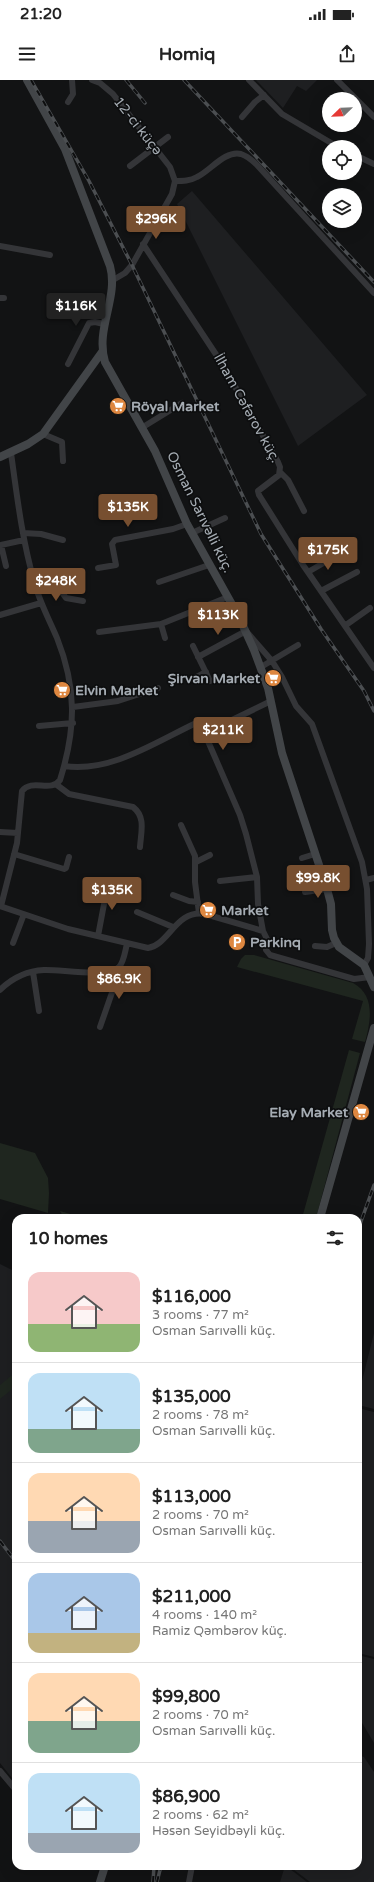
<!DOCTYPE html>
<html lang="en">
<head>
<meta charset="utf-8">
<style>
	:root { --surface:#fff; --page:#f2f2f2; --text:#222; --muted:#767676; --line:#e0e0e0; --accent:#774f30 }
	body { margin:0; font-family:"Varela Round",sans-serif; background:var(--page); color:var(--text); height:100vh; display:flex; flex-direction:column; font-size:15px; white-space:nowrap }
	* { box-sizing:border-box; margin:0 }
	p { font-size:13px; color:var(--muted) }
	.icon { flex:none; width:22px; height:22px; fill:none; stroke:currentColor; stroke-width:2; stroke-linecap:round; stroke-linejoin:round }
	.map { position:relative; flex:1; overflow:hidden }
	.side { position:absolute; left:12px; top:1134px; width:350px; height:656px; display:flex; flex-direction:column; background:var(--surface); border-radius:12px; box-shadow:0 4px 16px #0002 }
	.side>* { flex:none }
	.needle { width:26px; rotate:247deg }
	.buttons { position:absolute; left:322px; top:12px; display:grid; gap:8px }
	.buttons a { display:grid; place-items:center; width:40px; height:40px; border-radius:50%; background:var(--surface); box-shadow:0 4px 16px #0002; font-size:20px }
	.price { position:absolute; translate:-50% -34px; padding:0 9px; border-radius:4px; background:var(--accent); color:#fff; font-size:13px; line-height:26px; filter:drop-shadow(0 1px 2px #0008) }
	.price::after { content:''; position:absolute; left:50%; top:24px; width:12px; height:9px; margin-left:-6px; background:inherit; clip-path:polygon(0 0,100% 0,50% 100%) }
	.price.on { background:#222; color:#fff }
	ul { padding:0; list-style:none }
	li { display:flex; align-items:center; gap:12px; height:100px; padding:0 16px }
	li+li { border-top:1px solid var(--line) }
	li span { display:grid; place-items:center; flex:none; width:112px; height:80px; border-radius:12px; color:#555 }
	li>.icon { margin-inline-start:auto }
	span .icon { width:48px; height:48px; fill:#fffc; stroke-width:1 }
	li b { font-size:17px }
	h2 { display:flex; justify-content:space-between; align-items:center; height:48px; padding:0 16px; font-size:17px }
	.status { display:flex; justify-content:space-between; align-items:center; height:28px; padding:0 20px; background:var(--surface); direction:ltr }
	.status svg { height:11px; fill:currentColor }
	header { display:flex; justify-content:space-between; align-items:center; height:52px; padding:0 16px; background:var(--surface); font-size:18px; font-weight:800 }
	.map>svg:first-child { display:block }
</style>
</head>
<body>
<div class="status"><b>21:20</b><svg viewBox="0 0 49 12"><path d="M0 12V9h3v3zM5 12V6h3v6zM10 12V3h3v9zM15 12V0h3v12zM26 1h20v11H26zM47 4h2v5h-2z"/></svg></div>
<header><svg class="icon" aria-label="menu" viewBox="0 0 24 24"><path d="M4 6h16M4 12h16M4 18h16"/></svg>Homiq<svg class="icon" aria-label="share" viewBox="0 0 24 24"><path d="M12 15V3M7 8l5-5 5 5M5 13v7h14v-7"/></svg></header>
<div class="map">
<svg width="374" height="1802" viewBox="0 0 374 1802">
	<rect width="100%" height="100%" fill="#121314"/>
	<path fill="#1e1f21" d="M256 0H317L306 11 297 6 283 28Z
		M192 111 367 315 298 366 177 124Z
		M0 1184 16 1192V1703L0 1683Z
		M374 1253V1329L358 1325V1317Z
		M358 1328 374 1332V1577L358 1573Z
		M358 1575 374 1579V1663L358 1636Z
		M358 1675 364 1677 374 1692V1802H310L289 1786H358Z
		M285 1786H286L307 1802H280Z"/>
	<path fill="#1f261f" d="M245 875H254L353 903C374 914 372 938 365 962L352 959 363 921 237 887 241 879Z
		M349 970 360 973 316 1138H302Z
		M0 1063 35 1073 48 1098 49 1113 48 1133 0 1119Z
		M60 1131 84 1138H64Z
		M16 1292V1306L0 1319V1305Z"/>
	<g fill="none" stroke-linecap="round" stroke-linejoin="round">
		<path stroke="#343538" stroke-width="6" d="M92 0 100 3 113 14 170 87 175 101
			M249 0 282 34 338 67
			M337 0 374 37
			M68 22 73 14 72 0
			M242 37 255 22 264 15
			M355 75 374 84
			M130 86 168 57
			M175 101C183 101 190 101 197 97 210 91 225 70 241 74 247 76 253 81 257 85L374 213
			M143 164 221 282 278 382 280 387 279 395 258 411 259 415 303 485 374 588
			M0 166 50 175
			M113 200 125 193 132 185 172 114 175 101
			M0 218H4
			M68 284 89 243 95 242 104 244
			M143 347 182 323
			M43 354 62 362 63 381
			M280 392 288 400 304 431
			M23 453 41 454 63 460
			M192 453 225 438
			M6 486 1 465 24 460
			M98 488 116 485 112 464 115 460 173 449 187 444
			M308 492 339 474
			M34 501 58 507 66 518 83 521
			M159 502 209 485
			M321 511 357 492
			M0 535 41 523
			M161 544 165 558
			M346 545 370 528
			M99 552 161 544 228 517
			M193 566 210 601
			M198 577 246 551 272 581 282 597 296 626 312 644 362 782 367 809 369 864 368 878 364 885
			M261 587 298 565
			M193 599 206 592
			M73 627 118 621 158 608
			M232 640 271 621
			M39 646 73 643
			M64 686C110 693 154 663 194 644L201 645 240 735 246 754 257 797 258 824 263 851
			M57 705 69 714 133 727C146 737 141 752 140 767
			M181 745 195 776V802L199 833
			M0 752 18 753
			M14 774 64 789 66 788 69 777
			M302 778 315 774
			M196 782 210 775
			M366 800 374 798
			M220 801 257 797
			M305 812 327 809
			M173 815 189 821 198 822
			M0 826 68 849 148 868C169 865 176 829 205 834L263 851 267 859 266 870 270 875 354 899 370 897
			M1 826 17 763 22 711C32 698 51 713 60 700 76 649 77 608 57 558 49 539 39 521 34 501 22 459 17 416 11 373
			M137 832 173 847
			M98 856 108 803
			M13 863 24 834
			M315 866 327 867 336 863
			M33 892 39 931
			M0 910C12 898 27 891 44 890 59 889 109 898 119 887 124 882 125 871 127 864
			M100 947 115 904 116 890
			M0 1691 16 1710
			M189 1802 192 1786"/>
		<path stroke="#424548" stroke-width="8" d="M27 0 65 69 110 186C119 218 95 248 105 282L155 371 187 444 239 537 254 570 268 608 282 673 327 809 331 824 332 850 334 858 339 867 364 885 374 907
			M0 377 28 364 43 354 102 272
			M320 1138 374 948
			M100 1802 105 1786"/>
		<g stroke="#4b4e51" stroke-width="3.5">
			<path id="rail" d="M31 0 89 101 132 185 261 454 321 549 364 611 374 631
				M126 0 145 23
				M184 0 374 202
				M358 1150 374 1105
				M0 1461 16 1482
				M153 1802 154 1786
				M157 1802 161 1786"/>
		</g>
		<use href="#rail" stroke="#0d0e0f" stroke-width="2" stroke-dasharray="6" stroke-linecap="butt"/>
	</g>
	<defs>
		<g id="supermarket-disc" transform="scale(0.9)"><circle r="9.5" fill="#de8740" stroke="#0d0e0f"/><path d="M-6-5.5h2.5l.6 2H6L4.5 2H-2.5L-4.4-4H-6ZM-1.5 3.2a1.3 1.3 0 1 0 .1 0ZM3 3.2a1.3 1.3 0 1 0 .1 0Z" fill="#fff"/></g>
		<g id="parking-disc" transform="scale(0.9)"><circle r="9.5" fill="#de8740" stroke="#0d0e0f"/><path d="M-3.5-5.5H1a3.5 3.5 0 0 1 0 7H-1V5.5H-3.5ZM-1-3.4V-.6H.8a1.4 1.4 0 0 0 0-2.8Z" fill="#fff"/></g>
	</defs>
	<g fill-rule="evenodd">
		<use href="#supermarket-disc" x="118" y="326"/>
		<use href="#supermarket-disc" x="273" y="598"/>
		<use href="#supermarket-disc" x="62" y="610"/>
		<use href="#supermarket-disc" x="208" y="830"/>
		<use href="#parking-disc" x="237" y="862"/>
		<use href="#supermarket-disc" x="361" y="1032"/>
	</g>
	<g text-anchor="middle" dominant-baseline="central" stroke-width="3.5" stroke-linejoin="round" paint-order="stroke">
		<g font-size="14" fill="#a5acb3" stroke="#0d0e0f">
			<text transform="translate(138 46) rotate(52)">12-ci küçə</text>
			<text transform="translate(247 328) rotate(61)">İlham Cəfərov küç.</text>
			<text transform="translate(200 432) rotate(64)">Osman Sarıvəlli küç.</text>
		</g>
		<g font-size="14" font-weight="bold" fill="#a5acb3" stroke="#0d0e0f" text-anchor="start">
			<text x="131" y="326">Röyal Market</text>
			<text x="260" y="598" text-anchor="end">Şirvan Market</text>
			<text x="75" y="610">Elvin Market</text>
			<text x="221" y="830">Market</text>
			<text x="250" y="862">Parkinq</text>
			<text x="348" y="1032" text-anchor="end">Elay Market</text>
		</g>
	</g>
</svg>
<div class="buttons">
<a><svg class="needle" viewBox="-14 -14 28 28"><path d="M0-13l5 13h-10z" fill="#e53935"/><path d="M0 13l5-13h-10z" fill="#767676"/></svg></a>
<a><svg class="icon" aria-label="locate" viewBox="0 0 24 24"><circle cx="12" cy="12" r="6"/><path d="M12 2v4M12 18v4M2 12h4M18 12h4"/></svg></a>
<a><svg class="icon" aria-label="layers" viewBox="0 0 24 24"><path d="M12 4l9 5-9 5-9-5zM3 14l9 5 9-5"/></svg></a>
</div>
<b class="price" style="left:156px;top:160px">$296K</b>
<b class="price on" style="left:76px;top:247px">$116K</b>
<b class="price" style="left:128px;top:448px">$135K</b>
<b class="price" style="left:328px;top:491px">$175K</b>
<b class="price" style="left:56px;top:522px">$248K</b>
<b class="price" style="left:218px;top:556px">$113K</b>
<b class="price" style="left:223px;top:671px">$211K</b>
<b class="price" style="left:318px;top:819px">$99.8K</b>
<b class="price" style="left:112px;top:831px">$135K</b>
<b class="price" style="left:119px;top:920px">$86.9K</b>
<section class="side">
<h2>10 homes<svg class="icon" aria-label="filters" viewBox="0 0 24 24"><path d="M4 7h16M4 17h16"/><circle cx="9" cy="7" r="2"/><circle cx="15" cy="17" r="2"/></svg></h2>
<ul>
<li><span style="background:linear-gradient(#f6c9c9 65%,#8fb573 0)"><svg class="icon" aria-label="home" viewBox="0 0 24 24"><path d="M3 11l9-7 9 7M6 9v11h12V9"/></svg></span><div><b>$116,000</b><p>3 rooms · 77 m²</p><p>Osman Sarıvəlli küç.</p></div></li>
<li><span style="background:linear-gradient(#bfe0f5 70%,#7fa58c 0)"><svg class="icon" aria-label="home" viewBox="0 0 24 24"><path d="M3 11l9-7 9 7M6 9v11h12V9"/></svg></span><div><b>$135,000</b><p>2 rooms · 78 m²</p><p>Osman Sarıvəlli küç.</p></div></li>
<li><span style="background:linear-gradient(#ffd9b3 60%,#9aa5b1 0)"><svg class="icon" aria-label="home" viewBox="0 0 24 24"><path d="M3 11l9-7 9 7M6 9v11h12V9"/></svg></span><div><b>$113,000</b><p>2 rooms · 70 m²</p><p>Osman Sarıvəlli küç.</p></div></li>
<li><span style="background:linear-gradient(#a9c7e8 75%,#c2b280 0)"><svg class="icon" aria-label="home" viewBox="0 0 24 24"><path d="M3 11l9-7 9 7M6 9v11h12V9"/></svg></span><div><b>$211,000</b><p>4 rooms · 140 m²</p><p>Ramiz Qəmbərov küç.</p></div></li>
<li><span style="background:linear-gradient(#ffd9b3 60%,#7fa58c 0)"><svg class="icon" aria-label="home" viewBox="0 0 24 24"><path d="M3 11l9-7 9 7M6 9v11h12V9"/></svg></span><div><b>$99,800</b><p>2 rooms · 70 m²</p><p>Osman Sarıvəlli küç.</p></div></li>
<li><span style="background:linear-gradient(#bfe0f5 75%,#9aa5b1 0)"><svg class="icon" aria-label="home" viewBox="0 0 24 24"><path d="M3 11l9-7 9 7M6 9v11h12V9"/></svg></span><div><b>$86,900</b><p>2 rooms · 62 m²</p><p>Həsən Seyidbəyli küç.</p></div></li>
</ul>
</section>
</div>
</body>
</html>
